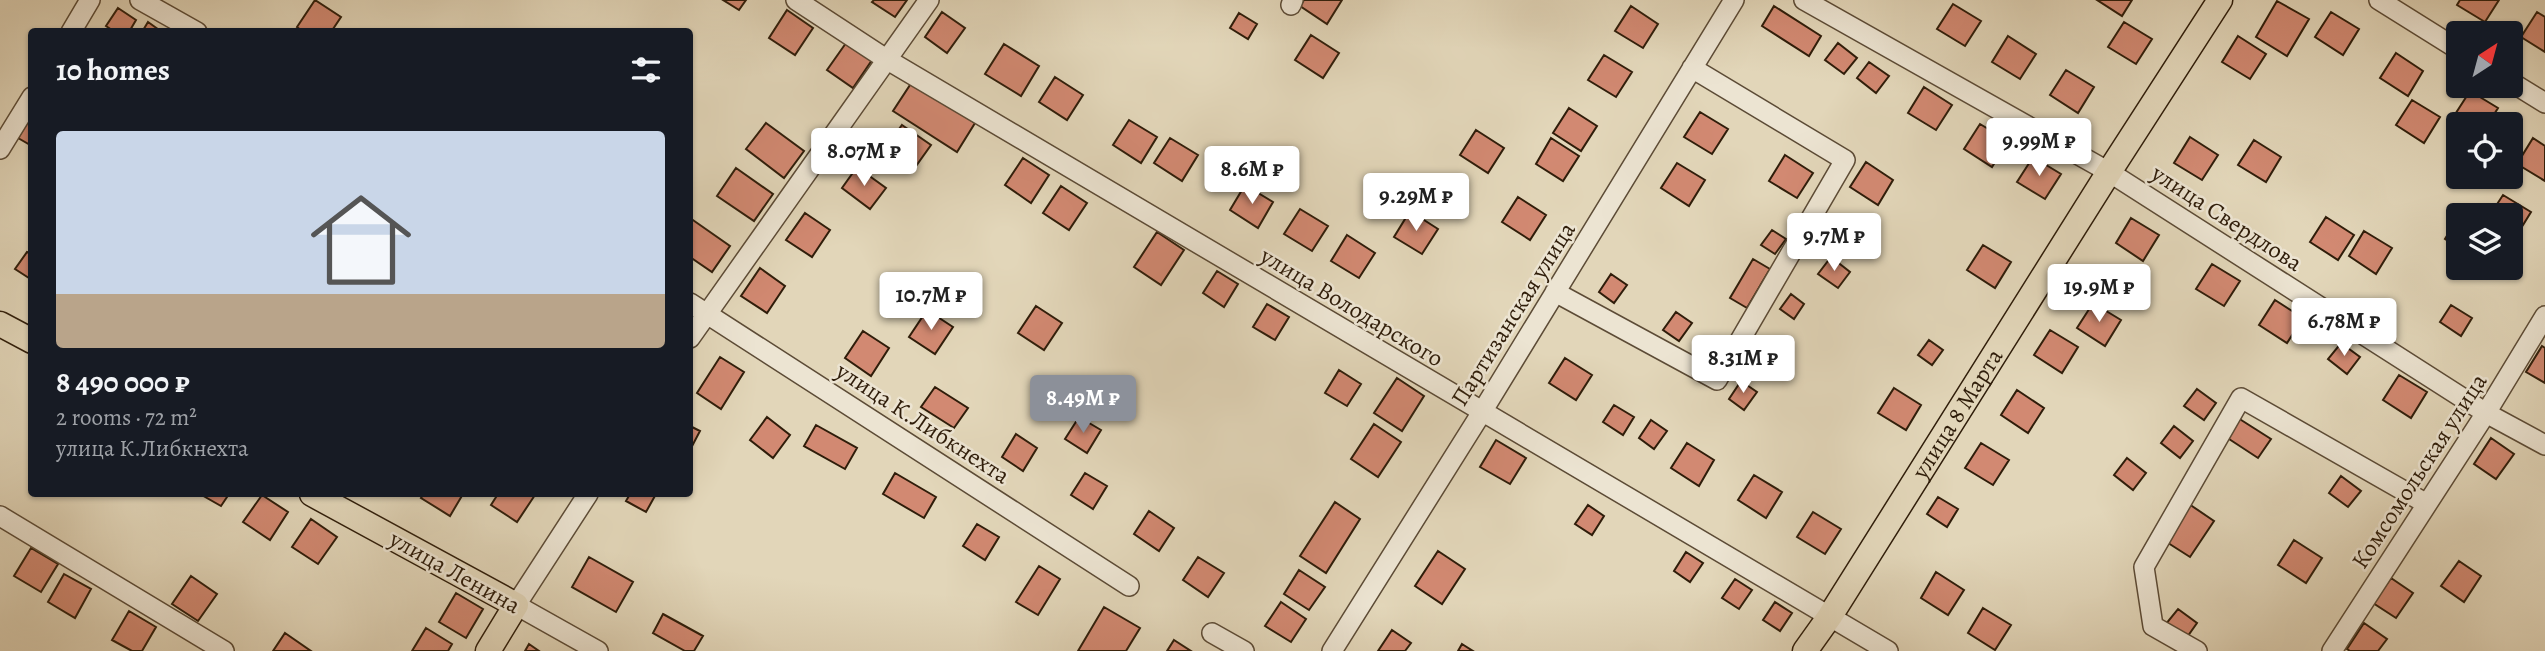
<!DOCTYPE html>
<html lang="en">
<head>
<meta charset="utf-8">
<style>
	:root { --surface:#171b24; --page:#242831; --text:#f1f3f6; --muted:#9ea1a6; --line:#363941; --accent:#8c9099 }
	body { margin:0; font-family:Alegreya,serif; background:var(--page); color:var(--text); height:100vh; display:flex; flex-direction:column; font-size:26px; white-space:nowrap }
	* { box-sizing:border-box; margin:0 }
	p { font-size:23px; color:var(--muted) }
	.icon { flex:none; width:38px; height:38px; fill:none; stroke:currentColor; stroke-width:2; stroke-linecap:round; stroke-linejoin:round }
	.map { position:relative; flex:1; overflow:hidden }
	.drawer { position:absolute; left:28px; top:28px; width:665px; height:469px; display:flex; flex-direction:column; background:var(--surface); border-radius:7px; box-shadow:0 2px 5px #0004 }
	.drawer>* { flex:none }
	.needle { width:46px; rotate:36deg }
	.buttons { position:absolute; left:2446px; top:21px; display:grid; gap:14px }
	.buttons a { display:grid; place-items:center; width:77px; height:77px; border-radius:7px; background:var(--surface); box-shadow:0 2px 5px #0004; font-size:35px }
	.price { position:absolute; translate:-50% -60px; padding:0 16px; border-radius:7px; background:#fff; color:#222; font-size:23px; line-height:46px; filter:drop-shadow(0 2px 4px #0008) }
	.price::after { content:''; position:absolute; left:50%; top:42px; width:21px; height:16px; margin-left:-10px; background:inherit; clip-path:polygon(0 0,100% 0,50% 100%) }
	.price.selected { background:var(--accent); color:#fff }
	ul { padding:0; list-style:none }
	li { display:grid; align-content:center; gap:14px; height:371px; padding:0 28px }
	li+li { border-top:2px solid var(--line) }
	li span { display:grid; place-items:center; height:217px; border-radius:7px; color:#555 }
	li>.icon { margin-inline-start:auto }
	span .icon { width:126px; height:126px; fill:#fffc; stroke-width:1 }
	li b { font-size:30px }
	h2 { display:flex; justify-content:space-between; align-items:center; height:84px; padding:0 28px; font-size:30px }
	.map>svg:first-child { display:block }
</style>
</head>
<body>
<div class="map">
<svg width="2545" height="651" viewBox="0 0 2545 651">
	<rect width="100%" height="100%" fill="#e2d6b9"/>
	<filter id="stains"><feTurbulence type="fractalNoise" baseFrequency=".00286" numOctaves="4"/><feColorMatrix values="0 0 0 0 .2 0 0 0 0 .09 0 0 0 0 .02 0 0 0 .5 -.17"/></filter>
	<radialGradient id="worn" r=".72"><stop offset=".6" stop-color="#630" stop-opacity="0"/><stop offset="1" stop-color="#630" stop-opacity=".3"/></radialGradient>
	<path fill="#d28972" stroke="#2f1d0a" stroke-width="2" d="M315 0 341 17 331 32H303L297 27Z
		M723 0H746L739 10Z
		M874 0H907L895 17 872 2Z
		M1304 0H1342L1327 24 1300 6Z
		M2097 0H2132L2122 16Z
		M2460 0H2499L2485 22 2457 5Z
		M2277 1 2309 19 2287 56 2256 37Z
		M1953 4 1981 21 1965 46 1937 29Z
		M1631 6 1658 24 1643 48 1615 31Z
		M1774 6 1821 36 1809 56 1762 26Z
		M118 8 136 20 129 32H115L106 26Z
		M787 10 813 28 795 55 769 38Z
		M942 12 965 28 947 53 925 37Z
		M2331 12 2359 29 2343 55 2315 37Z
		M2537 12 2545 17V52L2521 37Z
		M1239 13 1257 24 1248 39 1230 28Z
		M148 22 162 32H142Z
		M2124 22 2152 39 2136 64 2108 47Z
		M1311 35 1339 53 1323 78 1295 60Z
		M2008 36 2036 54 2020 79 1992 62Z
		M2238 36 2266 54 2250 79 2222 62Z
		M846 43 872 60 853 88 827 70Z
		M1838 43 1857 58 1844 74 1825 60Z
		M1004 44 1039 66 1021 96 985 74Z
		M2396 53 2423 71 2408 96 2380 78Z
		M1604 55 1632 72 1616 97 1588 80Z
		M1869 62 1889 76 1876 93 1857 78Z
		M2066 70 2094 87 2078 113 2050 95Z
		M1055 77 1083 95 1067 120 1039 102Z
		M912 82 975 123 957 152 893 111Z
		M1924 87 1952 105 1936 130 1908 113Z
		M2470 91 2498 108 2488 124H2468L2454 116Z
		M2412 100 2440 117 2424 143 2396 125Z
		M1569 108 1597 126 1581 151 1553 133Z
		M1700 112 1728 129 1712 154 1684 137Z
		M32 115V146L18 138Z
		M1129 120 1157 137 1141 163 1113 145Z
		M766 123 804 151 784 178 746 149Z
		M1980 124 2008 141 1992 167 1964 149Z
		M902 125 931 145 916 166 887 146Z
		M1476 130 1504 148 1488 173 1460 155Z
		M2190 137 2218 155 2202 180 2174 163Z
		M1170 138 1198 155 1182 181 1154 163Z
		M1551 138 1579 156 1563 181 1536 164Z
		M2533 138 2545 146V181L2517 164Z
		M2254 140 2281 157 2266 182 2238 165Z
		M1785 155 1813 173 1797 198 1769 181Z
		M2033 157 2061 174 2045 199 2017 182Z
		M1023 158 1049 175 1031 203 1005 185Z
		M1866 162 1893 180 1878 205 1850 187Z
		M1677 163 1705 180 1689 206 1661 188Z
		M857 167 886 188 870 209 842 188Z
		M736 168 773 194 754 221 717 196Z
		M1245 185 1273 202 1258 228 1230 210Z
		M1061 186 1087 203 1069 230 1043 213Z
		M2503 195 2531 212 2515 238 2511 236V215H2490Z
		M1518 197 1546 215 1530 240 1502 222Z
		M1300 209 1328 226 1312 251 1284 234Z
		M1410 211 1438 229 1422 254 1394 237Z
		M805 213 830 230 812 257 786 240Z
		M2459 216V248L2445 239Z
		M2326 217 2354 235 2338 260 2310 242Z
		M690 218 730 246 712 272 690 257Z
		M2131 218 2159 235 2143 261 2116 243Z
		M1836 219 1850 229 1839 244 1826 234Z
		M1772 230 1786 239 1775 254 1761 245Z
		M2364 231 2392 248 2376 274 2349 256Z
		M1157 232 1184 250 1161 285 1134 267Z
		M1347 235 1375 253 1359 278 1331 261Z
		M1983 245 2011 262 1995 288 1967 270Z
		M27 252 32 254V280L15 269Z
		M1831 257 1850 272 1838 288 1818 274Z
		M1753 259 1770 269 1747 308 1730 298Z
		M2212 264 2240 281 2224 306 2196 289Z
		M760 268 785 286 767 313 741 296Z
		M1217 271 1238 284 1224 307 1203 293Z
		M1611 274 1627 285 1614 303 1599 292Z
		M1791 294 1804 304 1794 319 1780 309Z
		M2275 300 2303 318 2287 343 2259 325Z
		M2093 303 2121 320 2105 346 2077 328Z
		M1267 304 1289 317 1275 340 1253 327Z
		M2451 305 2472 318 2461 336 2440 322Z
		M1036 306 1062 323 1044 350 1018 333Z
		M927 310 953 327 935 354 909 337Z
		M1676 312 1692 323 1679 341 1663 330Z
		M2050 330 2078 347 2062 373 2034 355Z
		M863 331 889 348 871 376 845 358Z
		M1929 340 1943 350 1932 365 1918 355Z
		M2341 343 2360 357 2347 374 2328 359Z
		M2542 346 2545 348V383L2526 372Z
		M720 357 744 372 721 409 697 393Z
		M1565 358 1592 375 1576 400 1549 383Z
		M1339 370 1361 384 1347 406 1325 393Z
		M2399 375 2427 392 2411 418 2383 400Z
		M1397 378 1424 396 1402 431 1374 413Z
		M1741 381 1757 392 1744 410 1729 399Z
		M935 387 968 408 954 428 921 407Z
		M1894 388 1921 405 1906 430 1878 413Z
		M2197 389 2216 403 2204 420 2184 406Z
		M2017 390 2044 408 2028 433 2001 415Z
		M1614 405 1634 417 1623 435 1603 422Z
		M767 417 790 435 773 458 750 440Z
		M1079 417 1101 430 1087 453 1065 439Z
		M2238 418 2271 439 2258 458 2226 437Z
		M1651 420 1667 431 1654 449 1639 438Z
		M1374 424 1401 442 1378 477 1351 459Z
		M816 425 857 448 845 469 804 446Z
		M690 426 700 431 690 450Z
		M2174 426 2193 441 2180 458 2161 443Z
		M1016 434 1037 448 1023 471 1002 457Z
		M2491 438 2514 454 2496 479 2474 464Z
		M1496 440 1526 458 1510 484 1480 467Z
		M1687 443 1714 460 1699 486 1671 468Z
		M1981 443 2009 460 1993 485 1965 468Z
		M2127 458 2146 473 2133 490 2114 475Z
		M895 473 936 497 924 518 883 494Z
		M1085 473 1107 486 1093 509 1071 495Z
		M1754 475 1782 492 1766 518 1738 500Z
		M2341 476 2361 491 2348 507 2329 493Z
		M200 494H229L221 506Z
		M424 494H463L450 516 421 498Z
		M498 494H533L535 495 517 522 491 505Z
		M630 494H656L646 512 626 501Z
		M262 495 288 512 270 540 243 522Z
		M1938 497 1958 509 1947 527 1927 514Z
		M1335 502 1360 519 1326 573 1300 556Z
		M2189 504 2214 521 2190 557 2165 541Z
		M1588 505 1604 516 1592 535 1575 524Z
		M1149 511 1174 528 1159 551 1134 534Z
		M1813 512 1841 529 1825 554 1797 537Z
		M311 519 337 537 318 564 292 547Z
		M977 524 999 537 985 560 963 546Z
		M2294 540 2322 558 2306 583 2278 565Z
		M31 548 58 564 41 592 14 576Z
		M1438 551 1465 569 1442 604 1415 586Z
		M1686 552 1703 563 1690 582 1674 571Z
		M589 557 633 582 616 612 572 587Z
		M1198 557 1224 573 1208 597 1183 580Z
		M2459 561 2481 576 2464 602 2441 586Z
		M1039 566 1060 579 1038 615 1016 602Z
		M1299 570 1325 587 1309 610 1284 594Z
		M1936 572 1964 590 1948 615 1921 598Z
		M64 574 91 589 75 618 48 602Z
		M191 576 217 594 198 621 172 604Z
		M2391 578 2413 593 2396 618 2373 603Z
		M1735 579 1752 590 1739 609 1722 598Z
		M456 593 483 609 466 638 439 622Z
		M1281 602 1306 619 1291 642 1265 626Z
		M1775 602 1792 613 1780 631 1763 620Z
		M1104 607 1140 628 1126 651H1078Z
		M1983 608 2011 625 1995 650 1968 633Z
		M2178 609 2197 623 2185 640 2165 625Z
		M129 611 156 627 142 651H132L112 640Z
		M663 614 703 636 694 651H685L653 633Z
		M2364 623 2387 639 2378 651H2350L2347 649Z
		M426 628 452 644 448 651H412Z
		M1392 630 1411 643 1405 651H1378Z
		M285 633 311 651H273Z
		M1174 640 1191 651H1167Z
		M529 644 539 651H525Z
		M1462 644 1473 651H1458Z"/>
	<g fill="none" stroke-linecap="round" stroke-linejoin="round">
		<g stroke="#5c4b36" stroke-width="22">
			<path id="minor" d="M140 0 197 32
				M796 0 886 59 1888 651
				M1804 0 2109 172 2486 413 2545 445
				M2379 0 2459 50
				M1291 5 1293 0
				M71 32 90 0
				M2511 82 2545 103
				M0 149 32 97
				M1555 292 1717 380 1845 160 1692 68
				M690 303 1129 586
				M690 338 929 0
				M588 494 516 605 598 651
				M0 516 224 651
				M1212 633 1244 651
				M1332 651 1482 412 1734 0
				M2197 651 2153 626 2144 567 2241 398 2427 504
				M2332 651 2486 413 2545 316"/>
		</g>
		<g stroke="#2f1d0a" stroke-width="27">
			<g id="major">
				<path d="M0 324 32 341"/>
				<path d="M312 494 516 605 488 651"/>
				<path id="s1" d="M1805 651 1830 616 2109 172 2220 0"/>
			</g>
		</g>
		<use href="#minor" stroke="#ece4d2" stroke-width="19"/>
		<use href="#major" stroke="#e2d6b9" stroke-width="24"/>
	</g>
	<g text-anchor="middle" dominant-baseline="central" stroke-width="5" stroke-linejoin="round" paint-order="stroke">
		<g font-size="24" fill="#2f1d0a" stroke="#ece4d2">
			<text transform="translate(2227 218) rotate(33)">улица Свердлова</text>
			<text transform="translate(1352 307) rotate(31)">улица Володарского</text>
			<text transform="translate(1513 314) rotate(-58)">Партизанская улица</text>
			<text stroke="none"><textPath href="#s1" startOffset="282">улица 8 Марта</textPath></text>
			<text transform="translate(923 423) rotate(33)">улица К.Либкнехта</text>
			<text transform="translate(2419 471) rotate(-57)">Комсомольская улица</text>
			<text transform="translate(455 572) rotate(29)">улица Ленина</text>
		</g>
	</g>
	<rect width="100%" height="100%" filter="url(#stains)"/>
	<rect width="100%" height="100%" fill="url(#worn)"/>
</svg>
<div class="buttons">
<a><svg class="needle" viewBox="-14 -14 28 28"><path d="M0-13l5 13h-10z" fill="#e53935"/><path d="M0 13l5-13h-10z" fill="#9ea1a6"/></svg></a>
<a><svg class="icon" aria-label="locate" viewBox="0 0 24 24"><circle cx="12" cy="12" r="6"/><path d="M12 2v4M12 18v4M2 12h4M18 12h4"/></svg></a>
<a><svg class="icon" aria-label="layers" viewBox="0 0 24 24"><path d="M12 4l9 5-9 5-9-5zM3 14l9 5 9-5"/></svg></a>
</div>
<b class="price" style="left:2039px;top:178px">9.99M ₽</b>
<b class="price" style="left:864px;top:188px">8.07M ₽</b>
<b class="price" style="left:1252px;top:206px">8.6M ₽</b>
<b class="price" style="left:1416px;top:233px">9.29M ₽</b>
<b class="price" style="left:1834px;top:273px">9.7M ₽</b>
<b class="price" style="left:2099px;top:324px">19.9M ₽</b>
<b class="price" style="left:931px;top:332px">10.7M ₽</b>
<b class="price" style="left:2344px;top:358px">6.78M ₽</b>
<b class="price" style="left:1743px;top:395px">8.31M ₽</b>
<b class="price selected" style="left:1083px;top:435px">8.49M ₽</b>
<section class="drawer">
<h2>10 homes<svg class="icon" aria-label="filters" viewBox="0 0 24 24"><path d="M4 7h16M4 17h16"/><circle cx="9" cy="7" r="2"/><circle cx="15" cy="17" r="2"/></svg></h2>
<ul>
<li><span style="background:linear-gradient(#c9d6e8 75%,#b9a48a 0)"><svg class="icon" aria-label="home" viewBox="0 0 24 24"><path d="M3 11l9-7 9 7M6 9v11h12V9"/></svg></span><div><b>8 490 000 ₽</b><p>2 rooms · 72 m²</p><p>улица К.Либкнехта</p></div></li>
</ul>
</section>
</div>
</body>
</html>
